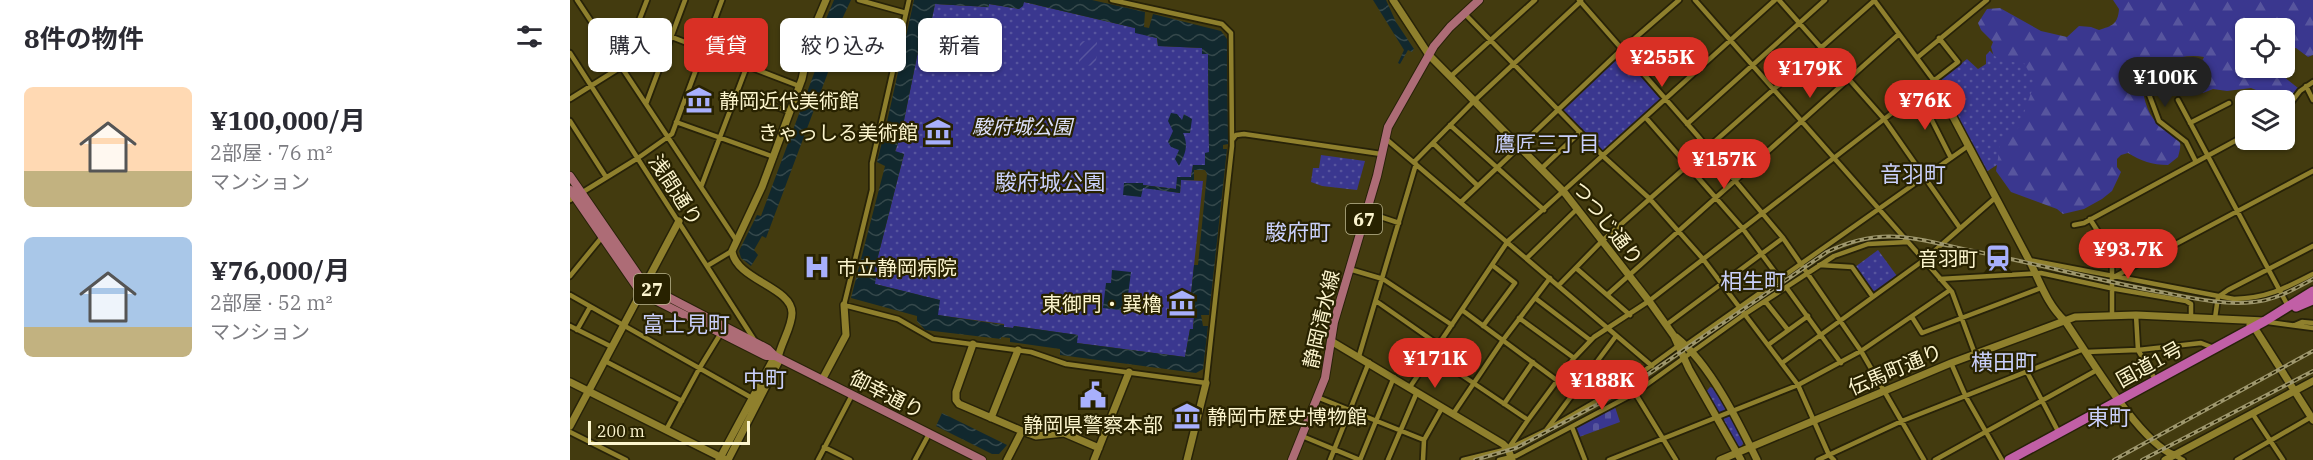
<!DOCTYPE html>
<html lang="ja">
<head>
<meta charset="utf-8">
<style>
	:root { --surface:#fff; --page:#f7f7f7; --text:#2b2b33; --muted:#7c7c81; --accent:#d93025 }
	body { margin:0; font-family:"IBM Plex Serif","Noto Sans JP",serif; background:var(--page); color:var(--text); height:100vh; display:flex; flex-direction:column; font-size:22px; white-space:nowrap }
	* { box-sizing:border-box; margin:0 }
	p { font-size:20px; color:var(--muted) }
	.icon { flex:none; width:33px; height:33px; fill:none; stroke:currentColor; stroke-width:2; stroke-linecap:round; stroke-linejoin:round }
	.map { position:relative; flex:1; overflow:hidden }
	.drawer { display:flex; flex-direction:column; background:var(--surface); width:570px }
	.drawer>* { flex:none }
	.guide { position:absolute; left:18px; top:18px; width:570px; height:54px; display:flex; gap:12px }
	.controls { position:absolute; left:1665px; top:18px; display:grid; gap:12px }
	.controls a { display:grid; place-items:center; width:60px; height:60px; border-radius:9px; background:var(--surface); box-shadow:0 2px 4px #0004; font-size:30px }
	.scale { position:absolute; left:18px; bottom:15px; width:162px; box-sizing:border-box; padding-left:6px; border:3px solid #fcf5ce; border-top:0; font-size:16px; line-height:21px; white-space:nowrap; color:#fcf5ce; -webkit-text-stroke:4px #282200; paint-order:stroke }
	.price { position:absolute; translate:-50% -51px; padding:0 14px; border-radius:21px; background:var(--accent); color:#fff; font-size:20px; line-height:39px; filter:drop-shadow(0 2px 3px #0008) }
	.price::after { content:''; position:absolute; left:50%; top:36px; width:18px; height:14px; margin-left:-9px; background:inherit; clip-path:polygon(0 0,100% 0,50% 100%) }
	.price.current { background:#222; color:#fff }
	ul { padding:0; list-style:none }
	li { display:flex; align-items:center; gap:18px; height:150px; padding:0 24px }
	li span { display:grid; place-items:center; flex:none; width:168px; height:120px; border-radius:9px; color:#555 }
	li>.icon { margin-inline-start:auto }
	span .icon { width:72px; height:72px; fill:#fffc; stroke-width:1 }
	li b { font-size:26px }
	h2 { display:flex; justify-content:space-between; align-items:center; height:72px; padding:0 24px; font-size:26px }
	.pill { padding:0 21px; border-radius:9px; background:var(--surface); box-shadow:0 2px 4px #0004; font-size:21px; line-height:54px }
	.pill.current { background:var(--accent); color:#fff }
	main { display:flex; flex:1; min-height:0 }
	.map>svg:first-child { display:block }
</style>
</head>
<body>
<main>
<section class="drawer">
<h2>8件の物件<svg class="icon" aria-label="filters" viewBox="0 0 24 24"><path d="M4 7h16M4 17h16"/><circle cx="9" cy="7" r="2"/><circle cx="15" cy="17" r="2"/></svg></h2>
<ul>
<li><span style="background:linear-gradient(#ffd9b3 70%,#c2b280 0)"><svg class="icon" aria-label="home" viewBox="0 0 24 24"><path d="M3 11l9-7 9 7M6 9v11h12V9"/></svg></span><div><b>¥100,000/月</b><p>2部屋 · 76 m²</p><p>マンション</p></div></li>
<li><span style="background:linear-gradient(#a9c7e8 75%,#c2b280 0)"><svg class="icon" aria-label="home" viewBox="0 0 24 24"><path d="M3 11l9-7 9 7M6 9v11h12V9"/></svg></span><div><b>¥76,000/月</b><p>2部屋 · 52 m²</p><p>マンション</p></div></li>
</ul>
</section>
<div class="map">
<svg width="1743" height="460" viewBox="0 0 1743 460">
	<defs>
		<pattern id="forest-firs" width="22" height="20" patternUnits="userSpaceOnUse" patternTransform="scale(1.5)"><rect width="22" height="20" fill="#3a378f"/><path d="M5 1l3.5 6h-7zM16 11l3.5 6h-7z" fill="#57559e"/></pattern>
		<pattern id="cemetery-stones" width="16" height="16" patternUnits="userSpaceOnUse" patternTransform="scale(1.5)"><rect width="16" height="16" fill="#3a378f"/><path d="M2 7V4a2 2 0 0 1 4 0v3zM10 15v-3a2 2 0 0 1 4 0v3z" fill="#57559e"/></pattern>
		<pattern id="park-dots" width="8" height="8" patternUnits="userSpaceOnUse" patternTransform="scale(1.5)"><rect width="8" height="8" fill="#3a378f"/><path d="M2 2h.1M6 6h.1" fill="none" stroke="#57559e" stroke-width="1.8" stroke-linecap="round"/></pattern>
		<pattern id="garden-furrows" width="10" height="10" patternUnits="userSpaceOnUse" patternTransform="scale(1.5)"><rect width="10" height="10" fill="#3a378f"/><path d="M-1 1l2-2M0 10L10 0M9 11l2-2" fill="none" stroke="#57559e"/></pattern>
		<pattern id="water-waves" width="16" height="10" patternUnits="userSpaceOnUse" patternTransform="scale(1.5)"><rect width="16" height="10" fill="#11282e"/><path d="M0 5q4-4 8 0t8 0" fill="none" stroke="#35484b"/></pattern>
	</defs>
	<rect width="100%" height="100%" fill="#433b0f"/>
	<path fill="url(#forest-firs)" d="M1543 0H1743V55L1738 57 1726 48 1715 49 1714 28H1676V68H1697L1699 73 1713 76 1728 88 1715 104 1714 100H1701L1696 94 1681 88 1657 91 1643 89 1633 93H1621L1622 82 1634 57C1613 53 1592 62 1574 72 1570 92 1576 115 1592 128 1597 132 1608 136 1610 143 1611 147 1609 153 1608 157L1598 165C1582 165 1571 161 1558 153L1551 155 1547 159V167L1551 172 1542 191 1532 199 1514 209 1493 214 1487 209 1441 192 1426 171 1427 165 1423 162 1424 57 1421 47 1423 42 1411 30 1408 23 1417 9 1430 8 1471 31 1497 37 1509 26 1521 27 1529 30C1542 26 1548 24 1549 9Z"/>
	<path fill="url(#cemetery-stones)" d="M1045 407 1050 422 1009 437 1006 428Z"/>
	<path fill="url(#park-dots)" d="M454 2 565 28 578 36 587 38 588 46 632 48 638 54 639 153H635V165H623L621 177H608L606 189 573 185 572 187 610 193 611 180 633 181 620 303 625 304 623 329H620L615 357 507 343V335L444 326 443 328 434 327V324L367 315 369 300 305 284 303 276 334 154 325 152 331 135 353 27H360L365 4 418 7 419 4 449 9Z
		M1420 51 1430 61 1454 63 1466 85 1461 93 1449 127 1430 144 1427 165 1416 172 1369 81 1397 59 1408 69 1416 64V55Z
		M1051 53 1093 99 1033 153 991 110Z
		M751 155 795 161 787 190 752 186 741 182 743 168H749Z
		M1308 250 1327 276 1304 293 1285 267Z
		M1140 387 1143 388 1156 407 1154 412H1148L1136 392Z
		M1160 416 1174 442 1171 447 1167 446 1154 422V418Z"/>
	<path fill="url(#garden-furrows)" d="M510 41 527 42 526 66 509 65Z"/>
	<path fill="url(#water-waves)" fill-rule="evenodd" d="M264 0H281L266 32 272 35 196 238 192 236 184 250 188 255 181 266 171 258 169 251 187 215 191 216 255 44 249 36Z
		M344 0H522L575 12 574 27 579 28 583 14 651 31 657 39 658 142V144L653 145V149H657L639 315H631L633 326H638L633 369 626 373 490 355V349L440 342V338L431 337V339L355 330 347 321V316L281 298 315 166 307 162 312 142 318 141 320 133 315 131ZM454 2 565 28V33L587 38 588 46 632 48V54H638L639 152 635 153V165H623L621 177H607L606 189 573 185V183H554L553 195 571 197 573 188 610 193 611 180H624V170H635L637 174 628 265H624L620 304H625L623 329H620L615 357 507 343 508 335 444 326 443 328 434 327V325L368 315 370 300 305 284 306 277 303 276 334 154 325 151 331 135 353 27 360 28 365 4 419 7V4L449 9 453 6Z
		M803 0H816L826 22 844 49 842 52 838 50 830 64 828 63 834 50Z
		M601 113 607 114 612 120 614 114 622 119 620 133H613C619 146 615 154 609 166L605 159 609 150 601 147 598 142 603 131 598 121Z
		M542 270 561 272 556 311 533 308 536 283H541Z
		M372 413 437 445 429 454H422L366 426Z"/>
	<g fill="none" stroke-linecap="round" stroke-linejoin="round">
		<g stroke="#272208" stroke-width="8">
			<path id="street" d="M7 0 166 240
				M289 0 336 13
				M339 0 302 163V190L274 305 328 319 363 339 461 352 496 364 636 383 662 146 661 33 652 24 542 0
				M1009 0 1127 135 1213 238 1291 351 1354 460
				M1125 0 1382 292 1405 354
				M1209 0 1314 119 1390 228
				M1304 0 1364 81
				M894 13 1034 157 1079 198 1133 259 1228 385 1259 455 1264 460
				M68 24 229 86
				M0 53 185 341
				M1348 57 1417 0
				M880 77 965 0
				M1736 86 1743 100
				M167 92 220 112
				M1348 93 1381 158
				M0 99 51 67 77 0
				M1608 100 1718 306
				M76 104 115 0
				M1714 112 1730 91 1743 82
				M1076 118 1173 229 1210 279
				M0 121 36 177
				M106 122 204 157
				M1620 123 1659 103
				M1117 124 1255 0
				M880 125 974 210
				M815 138 1082 366
				M663 139 666 135 674 134 811 154
				M863 143 908 186
				M844 162 904 101 1011 1
				M1626 162 1616 142 1589 121 1577 89 1580 79 1588 73 1628 64
				M971 169 1010 132
				M131 187 177 66
				M0 200 68 158 102 134 152 0
				M891 202 1049 52 1109 0
				M796 212 829 223
				M1520 219 1542 254V316
				M1504 225 1514 223 1676 135
				M957 258 1007 209
				M1459 260 1664 299C1697 298 1714 289 1743 274
				M1249 265 1282 267 1303 297
				M137 266 162 251
				M1006 268 1060 315
				M779 269 813 279 882 325
				M0 276 32 237
				M1542 278 1743 171
				M1370 279 1471 273 1540 288 1616 301 1621 304V317
				M988 286 1032 241 1305 0
				M1216 287 1271 363
				M0 295 182 398
				M1037 295 1329 34
				M965 298 1020 340
				M806 301 869 345
				M1195 301 1218 330
				M892 310 1004 393
				M1566 315 1568 350 1586 381
				M1342 317 1352 333 1471 288
				M949 318 1004 358
				M1645 318 1648 297 1658 290 1743 246
				M1698 322 1743 328
				M1096 325 1213 238
				M1725 325 1732 322 1743 323
				M0 326 42 347
				M913 326 945 283 922 265
				M7 330 20 307
				M1116 345 1398 146
				M1198 345 1238 316
				M1516 352 1568 350 1631 343 1644 348
				M862 355 958 420
				M789 356 846 164
				M35 361 112 401
				M1029 361 1056 384
				M1212 363 1354 260 1425 198
				M1381 363 1396 397 1432 460
				M1457 372 1489 433
				M840 387 938 241 1205 0
				M1065 393 1106 460
				M747 397 854 440
				M934 404 963 362
				M1682 413 1713 460
				M883 414 933 340 980 278
				M1002 427 1015 460
				M977 429 1046 336
				M96 430 129 369 151 333
				M0 432 56 460
				M732 436 790 460
				M254 447 280 460
				M938 449 958 420 1004 358 1024 337 1079 301 1388 62 1369 38
				M1604 455 1613 460
				M248 460 282 395
				M345 460 359 434
				M760 460 799 362
				M790 460 824 377
				M818 460 847 392
				M853 460 854 440 872 408
				M893 460 938 449 975 431 1056 384 1108 346
				M929 460 946 456 1065 393 1175 314 1264 256 1298 244 1338 242
				M1039 460 1228 385 1291 351 1380 290
				M1248 460 1332 421 1514 349
				M1365 460 1527 370
				M1667 460 1743 416"/>
		</g>
		<g stroke="#272208" stroke-width="10">
			<path id="secondary" d="M823 0 859 55 994 192 1079 301 1104 336 1119 369 1171 460
				M1364 81 1461 264C1471 285 1478 305 1495 321 1518 354 1569 442 1604 455
				M1680 325 1684 327 1743 420
				M1106 337C1140 364 1168 421 1187 460
				M761 341 933 444 938 449 942 460
				M403 344 386 392V400L389 404 452 431 437 460
				M208 358C211 343 222 327 222 313 222 287 166 280 162 251L192 187 232 79 242 33 256 0
				M252 380 276 335 274 305
				M0 382 154 459
				M421 418 448 350
				M0 426 109 221
				M452 431 466 436 494 433 529 448
				M149 460 205 356
				M158 460 210 359
				M524 460 559 372
				M617 460 636 383
				M1150 460 1381 363 1505 317 1566 315 1695 321
				M1595 460 1743 381"/>
		</g>
		<g stroke="#272208" stroke-width="10">
			<path id="primary" d="M0 176 75 285 198 349 205 356 412 460
				M0 190 71 293 196 356H205
				M722 460 755 378 764 322 807 176 818 127 864 46 880 27 909 0"/>
		</g>
		<g stroke="#272208" stroke-width="12">
			<path id="highway" d="M1726 307 1743 300
				M1439 460 1695 321 1743 291"/>
		</g>
		<use href="#street" stroke="#8f802d" stroke-width="4.5"/>
		<use href="#secondary" stroke="#8f802d" stroke-width="7"/>
		<use href="#primary" stroke="#ad6c76" stroke-width="8"/>
		<use href="#highway" stroke="#c15fa6" stroke-width="9"/>
		<g stroke="#9e976d" stroke-width="4">
			<path id="rail" d="M905 460 946 448 1058 388 1257 252C1311 226 1343 238 1398 250 1459 262 1519 278 1580 290 1614 296 1650 306 1684 302 1706 300 1724 289 1743 279
				M1544 460 1743 351
				M1572 460 1743 371"/>
		</g>
		<use href="#rail" stroke="#282200" stroke-width="1.5" stroke-dasharray="4.5" stroke-linecap="butt"/>
	</g>
	<defs>
		<g id="museum-bare" transform="scale(2.07)"><path d="M0-6L6-3V-2H-6V-3ZM-5-1h2V3h-2ZM-1-1h2V3h-2ZM3-1h2V3H3ZM-6 4H6V6H-6Z" fill="#a8b0fc" stroke="#282200" stroke-width="2.5" paint-order="stroke"/></g>
		<g id="station-bare" transform="scale(2.07)"><path d="M-3-6H3Q5-6 5-4V2Q5 4 3 4L4.5 6H3L1.5 4h-3L-3 6H-4.5L-3 4Q-5 4-5 2V-4Q-5-6-3-6ZM-3.5-4v3h7v-3ZM-3.5 1v1.5H-2V1ZM2 1v1.5H3.5V1Z" fill="#a8b0fc" stroke="#282200" stroke-width="2.5" paint-order="stroke"/></g>
		<g id="hospital-bare" transform="scale(2.07)"><path d="M-5-5h3v3.5h4V-5h3V5h-3V1.5h-4V5h-3Z" fill="#a8b0fc" stroke="#282200" stroke-width="2.5" paint-order="stroke"/></g>
		<g id="civic-bare" transform="scale(2.07)"><path d="M-.6-6.5H3V-4.5H.6V-3L4-1V1h2V6H-6V1h2V-1L-.6-3ZM-1.2 2.5V6h2.4V2.5Z" fill="#a8b0fc" stroke="#282200" stroke-width="2.5" paint-order="stroke"/></g>
	</defs>
	<g fill-rule="evenodd">
		<use href="#museum-bare" x="129" y="100"/>
		<use href="#museum-bare" x="368" y="132"/>
		<use href="#station-bare" x="1428" y="258"/>
		<use href="#hospital-bare" x="247" y="267"/>
		<use href="#museum-bare" x="612" y="303"/>
		<use href="#civic-bare" x="523" y="395"/>
		<use href="#museum-bare" x="617" y="416"/>
	</g>
	<g text-anchor="middle" dominant-baseline="central" stroke-width="4.5" stroke-linejoin="round" paint-order="stroke">
		<g fill="#282200" stroke="#bcb690" stroke-width="1.5">
			<rect x="776" y="204" width="36" height="30" rx="4.5"/>
			<rect x="64" y="274" width="36" height="30" rx="4.5"/>
		</g>
		<g font-size="18" font-weight="bold" fill="#fcf5ce">
			<text x="794" y="219">67</text>
			<text x="82" y="289">27</text>
		</g>
		<g font-size="20" fill="#fcf5ce" stroke="#282200" text-anchor="start">
			<text x="149" y="100">静岡近代美術館</text>
			<text x="348" y="132" text-anchor="end">きゃっしる美術館</text>
			<text x="1408" y="258" text-anchor="end">音羽町</text>
			<text x="267" y="267">市立静岡病院</text>
			<text x="592" y="303" text-anchor="end">東御門・巽櫓</text>
			<text x="637" y="416">静岡市歴史博物館</text>
			<text x="523" y="424" text-anchor="middle">静岡県警察本部</text>
		</g>
		<g font-size="20" font-style="italic" fill="#dee2fc" stroke="#282200">
			<text x="452" y="126">駿府城公園</text>
		</g>
		<g font-size="20" fill="#fcf5ce" stroke="#282200">
			<text transform="translate(106 190) rotate(57)">浅間通り</text>
			<text transform="translate(1038 223) rotate(52)">つつじ通り</text>
			<text transform="translate(751 319) rotate(-77)">静岡清水線</text>
			<text transform="translate(1579 364) rotate(-29)">国道1号</text>
			<text transform="translate(1325 369) rotate(-23)">伝馬町通り</text>
			<text transform="translate(317 394) rotate(27)">御幸通り</text>
		</g>
		<g font-size="21" fill="#cad0fb" stroke="#282200">
			<text x="977" y="143">鷹匠三丁目</text>
		</g>
		<g font-size="22" fill="#cad0fb" stroke="#282200">
			<text x="1343" y="173">音羽町</text>
			<text x="480" y="181">駿府城公園</text>
			<text x="728" y="231">駿府町</text>
			<text x="1183" y="280">相生町</text>
			<text x="116" y="323">富士見町</text>
			<text x="1434" y="361">横田町</text>
			<text x="195" y="378">中町</text>
			<text x="1539" y="416">東町</text>
		</g>
	</g>
</svg>
<div class="controls">
<a><svg class="icon" aria-label="locate" viewBox="0 0 24 24"><circle cx="12" cy="12" r="6"/><path d="M12 2v4M12 18v4M2 12h4M18 12h4"/></svg></a>
<a><svg class="icon" aria-label="layers" viewBox="0 0 24 24"><path d="M12 4l9 5-9 5-9-5zM3 14l9 5 9-5"/></svg></a>
</div>
<div class="scale">200 m</div>
<b class="price" style="left:1092px;top:88px">¥255K</b>
<b class="price" style="left:1240px;top:99px">¥179K</b>
<b class="price current" style="left:1595px;top:108px">¥100K</b>
<b class="price" style="left:1355px;top:131px">¥76K</b>
<b class="price" style="left:1154px;top:190px">¥157K</b>
<b class="price" style="left:1558px;top:280px">¥93.7K</b>
<b class="price" style="left:865px;top:389px">¥171K</b>
<b class="price" style="left:1032px;top:411px">¥188K</b>
<div class="guide">
<a class="pill">購入</a>
<a class="pill current">賃貸</a>
<a class="pill">絞り込み</a>
<a class="pill">新着</a>
</div>
</div>
</main>
</body>
</html>
